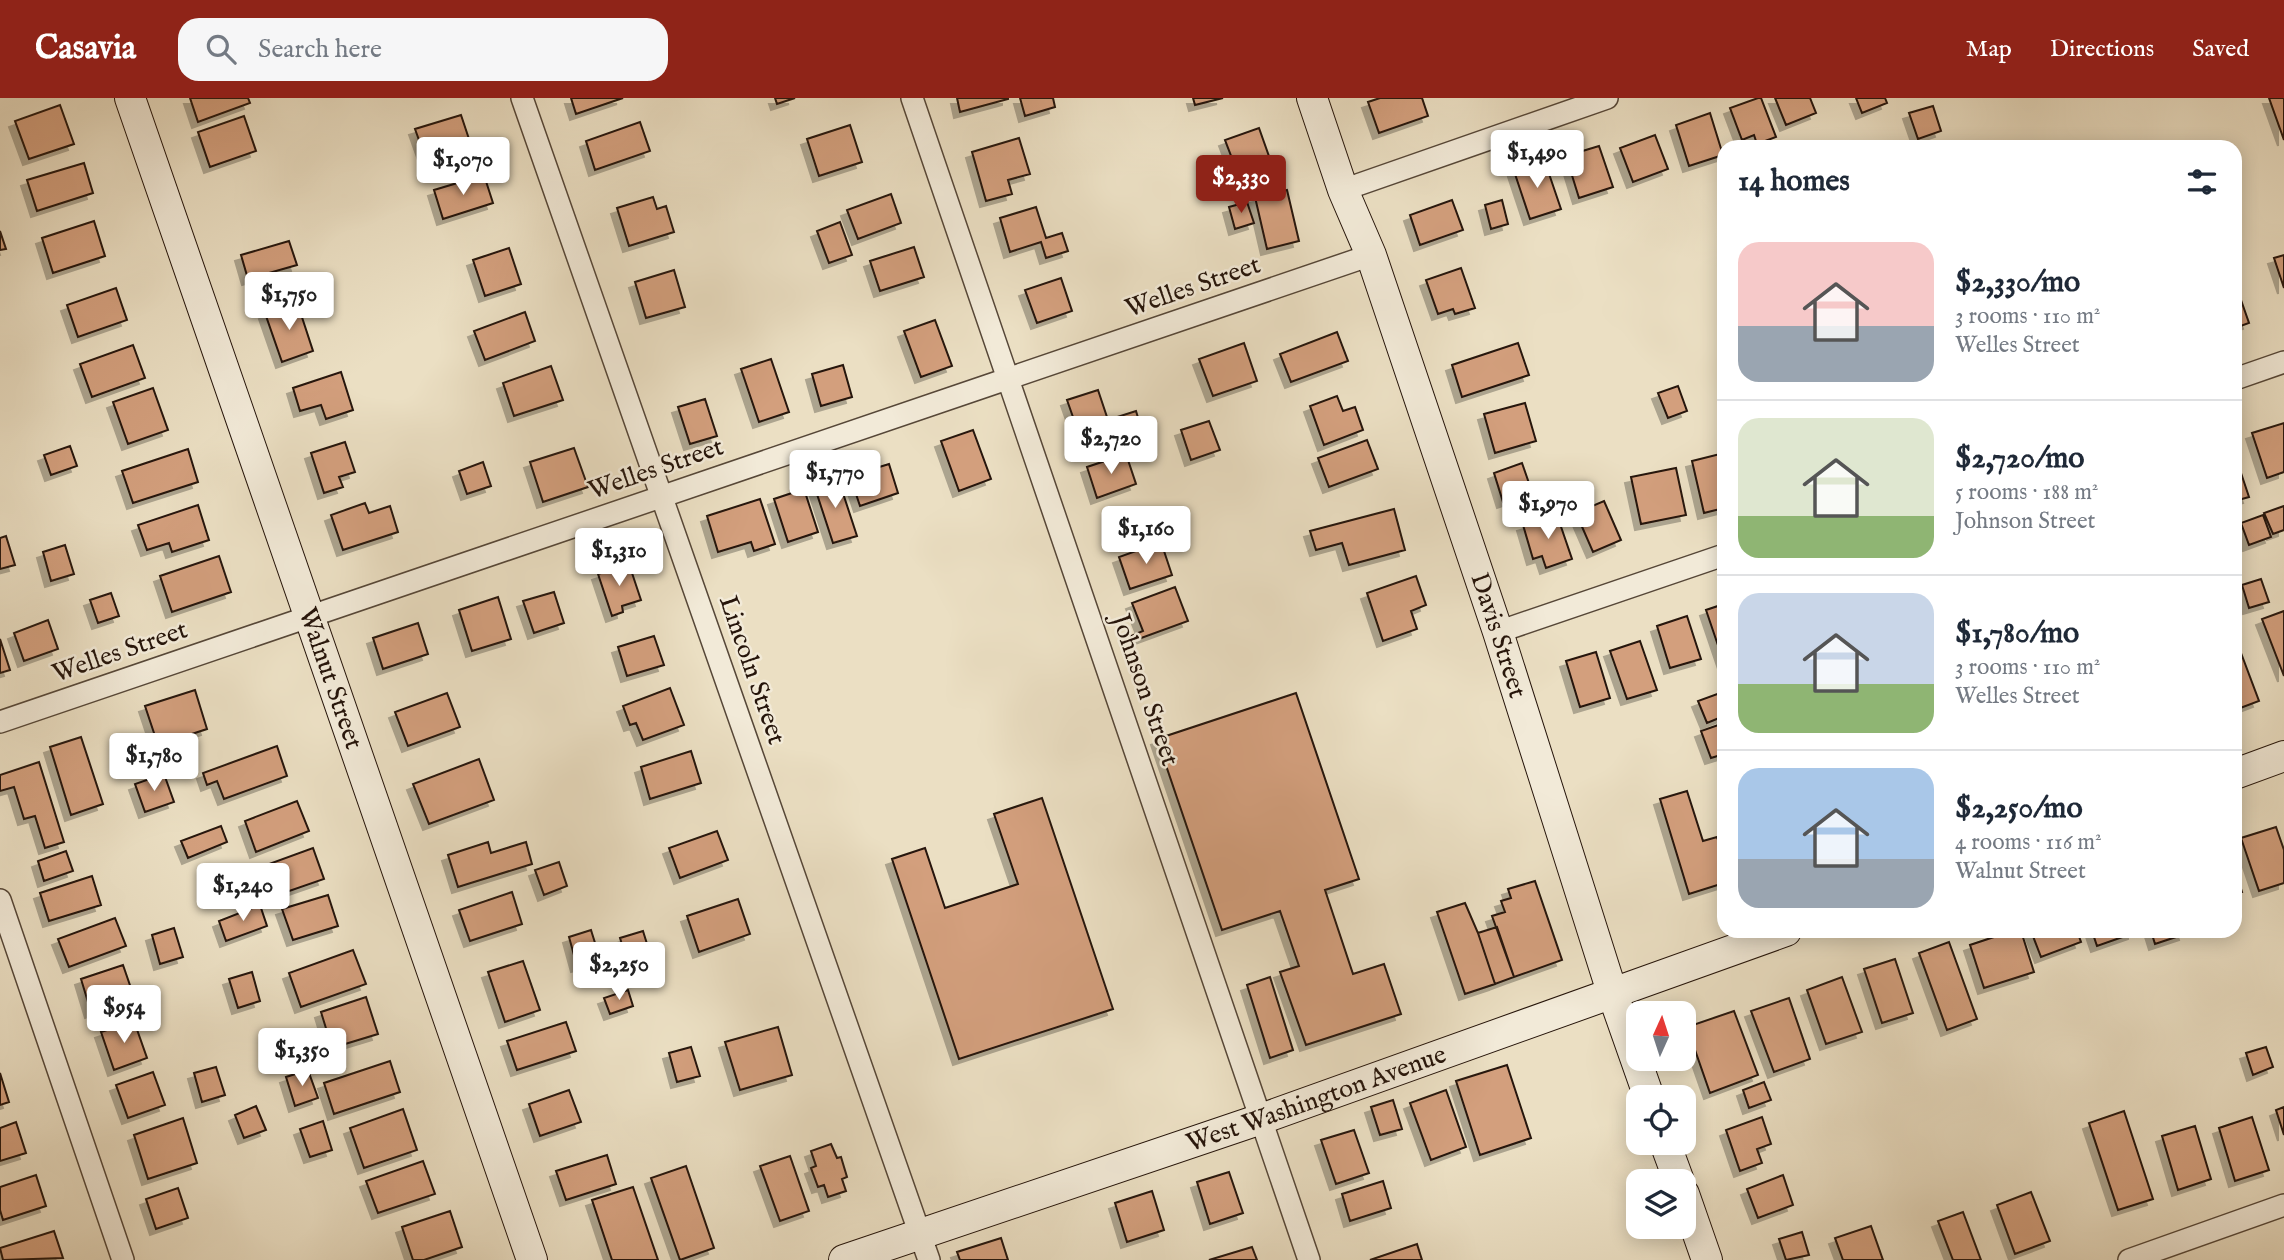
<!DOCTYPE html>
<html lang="en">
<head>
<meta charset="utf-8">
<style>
	:root { --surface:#fff; --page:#f6f6f7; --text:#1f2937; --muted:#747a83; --line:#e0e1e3; --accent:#8f2418 }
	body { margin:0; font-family:"IM FELL English",serif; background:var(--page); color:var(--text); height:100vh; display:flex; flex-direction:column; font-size:26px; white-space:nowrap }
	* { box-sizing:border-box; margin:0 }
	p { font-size:23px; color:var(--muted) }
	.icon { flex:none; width:38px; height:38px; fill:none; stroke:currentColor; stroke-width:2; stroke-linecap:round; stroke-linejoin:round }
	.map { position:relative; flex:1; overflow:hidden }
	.panel { position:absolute; left:1717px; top:42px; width:525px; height:798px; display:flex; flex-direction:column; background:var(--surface); border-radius:21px; box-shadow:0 4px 18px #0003 }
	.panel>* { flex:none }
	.needle { width:46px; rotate:3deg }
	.buttons { position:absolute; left:1626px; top:903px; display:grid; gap:14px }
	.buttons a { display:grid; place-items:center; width:70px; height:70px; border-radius:14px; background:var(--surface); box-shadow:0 4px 18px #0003; font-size:35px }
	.price { position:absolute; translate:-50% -60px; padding:0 16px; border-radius:7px; background:#fff; color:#222; font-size:23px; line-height:46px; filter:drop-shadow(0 2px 4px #0008) }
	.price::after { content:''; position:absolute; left:50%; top:42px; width:21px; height:16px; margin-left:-10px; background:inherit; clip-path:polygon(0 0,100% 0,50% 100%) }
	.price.current { background:var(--accent); color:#fff }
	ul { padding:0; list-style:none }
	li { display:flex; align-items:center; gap:21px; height:175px; padding:0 21px }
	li+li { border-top:2px solid var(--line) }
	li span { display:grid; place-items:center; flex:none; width:196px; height:140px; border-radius:21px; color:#555 }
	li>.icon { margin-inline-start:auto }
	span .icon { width:84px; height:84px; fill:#fffc; stroke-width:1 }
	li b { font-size:30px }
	h2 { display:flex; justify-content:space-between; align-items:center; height:84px; padding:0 21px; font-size:30px }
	header { display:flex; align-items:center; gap:42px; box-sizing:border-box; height:98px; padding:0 35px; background:var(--accent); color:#fff }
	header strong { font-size:33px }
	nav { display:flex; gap:38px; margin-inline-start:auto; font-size:24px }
	.search { width:490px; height:63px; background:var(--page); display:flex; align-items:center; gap:18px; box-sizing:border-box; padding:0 24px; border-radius:21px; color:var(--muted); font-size:26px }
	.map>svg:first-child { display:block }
</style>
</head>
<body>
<header>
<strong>Casavia</strong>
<div class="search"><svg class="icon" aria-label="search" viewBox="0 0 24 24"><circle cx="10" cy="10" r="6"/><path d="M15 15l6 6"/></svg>Search here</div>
<nav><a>Map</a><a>Directions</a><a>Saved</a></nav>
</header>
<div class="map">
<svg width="2284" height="1162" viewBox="0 0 2284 1162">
	<defs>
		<filter id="shadow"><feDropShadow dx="-6" dy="6" stdDeviation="0" flood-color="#0004"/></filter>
	</defs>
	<rect width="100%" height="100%" fill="#ebdfc3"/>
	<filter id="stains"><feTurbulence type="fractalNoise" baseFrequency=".00286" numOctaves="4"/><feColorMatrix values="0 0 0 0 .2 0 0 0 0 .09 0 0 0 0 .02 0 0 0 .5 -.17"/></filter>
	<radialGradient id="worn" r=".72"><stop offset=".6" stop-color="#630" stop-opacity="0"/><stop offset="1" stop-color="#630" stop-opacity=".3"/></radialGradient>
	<path fill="#d39f7d" stroke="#25140a" stroke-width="2" filter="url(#shadow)" d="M190 0H248L250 5 198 24Z
		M571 0H623L576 16Z
		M775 0H795L777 6Z
		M957 0H1008V1L960 14Z
		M1020 0H1053L1055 9 1025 18Z
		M1193 0H1223L1195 7Z
		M1380 0H1422L1428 18 1379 35 1368 4Z
		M1758 0H1761L1776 39 1757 46 1754 37 1742 42 1730 10Z
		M1775 0H1810L1816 15 1786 27Z
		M1856 0H1885L1887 5 1862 15Z
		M2269 0H2284V42Z
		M60 7 74 46 29 61 15 23Z
		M1933 8 1941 33 1918 41 1909 15Z
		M1710 15 1723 57 1689 68 1676 27Z
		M461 17 474 56 429 70 415 31Z
		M244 18 256 53 210 69 198 34Z
		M640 24 650 53 595 72 586 43Z
		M850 27 862 64 819 78 807 41Z
		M1259 30 1271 64 1238 76 1225 42Z
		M1655 37 1668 71 1633 84 1620 50Z
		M1019 40 1030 76 1008 82 1012 96 986 103 972 54Z
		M1599 48 1613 89 1579 100 1566 58Z
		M1545 64 1561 111 1530 121 1514 73Z
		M84 65 93 95 37 113 27 82Z
		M484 77 493 105 443 121 434 92Z
		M1287 92 1299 143 1267 151 1255 99Z
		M891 96 901 125 858 141 847 112Z
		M653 99 657 111 666 108 674 134 629 148 617 110Z
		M1452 102 1463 132 1420 147 1410 117Z
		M1502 102 1508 126 1491 131 1485 107Z
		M1247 104 1254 125 1235 131 1229 109Z
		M1036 109 1046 140 1062 135 1068 153 1046 160 1041 144 1010 154 1000 120Z
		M94 123 105 158 53 175 42 140Z
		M840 124 852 157 829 165 817 133Z
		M0 133 6 151 0 152Z
		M289 143 297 167 248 181 241 157Z
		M914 149 924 179 880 193 870 163Z
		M509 150 521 186 485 198 473 162Z
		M2284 157V190L2274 160Z
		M1461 170 1475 210 1455 216 1453 211 1438 216 1426 182Z
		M674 172 685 209 646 220 635 184Z
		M1061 180 1072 213 1037 225 1025 192Z
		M2235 185 2249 225 2235 230Z
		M116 190 127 222 78 239 67 207Z
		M297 204 313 253 282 264 265 215Z
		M525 214 535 243 485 262 474 233Z
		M935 222 952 268 921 279 904 233Z
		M1337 234 1348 263 1291 284 1280 256Z
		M1244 245 1257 283 1213 298 1199 261Z
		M1518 245 1529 277 1462 299 1452 267Z
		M133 247 145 280 92 299 80 266Z
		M771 261 789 314 759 324 741 271Z
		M843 267 852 299 821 308 812 276Z
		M551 268 563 302 514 318 503 285Z
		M341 274 353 312 326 321 321 307 300 313 293 290Z
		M1678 288 1687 313 1668 320 1658 295Z
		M153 290 168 332 128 346 113 304Z
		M1098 292 1108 322 1136 313 1142 333 1115 341 1111 329 1080 339 1067 302Z
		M1337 298 1343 313 1355 309 1363 332 1324 347 1310 308Z
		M705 301 717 338 690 346 678 309Z
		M1525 305 1536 343 1495 355 1484 316Z
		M1209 323 1220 352 1191 362 1181 332Z
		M2284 325V374L2267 380 2252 335Z
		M973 332 991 381 959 393 941 343Z
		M1367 342 1378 371 1329 389 1318 360Z
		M345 344 355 374 339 379 343 389 324 395 311 355Z
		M70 348 77 368 51 377 44 357Z
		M574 350 588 389 543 404 530 364Z
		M188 351 198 384 133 405 122 373Z
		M1724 355V410L1704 415 1692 363Z
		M1126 356 1136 386 1097 400 1087 369Z
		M2235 357 2249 399 2235 403Z
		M483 364 491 388 467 396 459 373Z
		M1522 365 1532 394 1503 404 1494 375Z
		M889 366 898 395 860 408 850 378Z
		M1676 370 1686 417 1641 426 1631 379Z
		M838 380 857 438 833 445 814 387Z
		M804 391 818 434 788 444 774 401Z
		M760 401 775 446 754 453 751 444 718 454 707 418Z
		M1604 403 1621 442 1593 454 1576 415Z
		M365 405 369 415 390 408 398 434 343 452 331 417Z
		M198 407 209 442 172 454 169 445 147 452 138 427Z
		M2284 408V432L2273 436 2264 415Z
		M1394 411 1405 452 1349 467 1342 445 1316 452 1310 433Z
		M1557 417 1572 461 1546 470 1542 458 1533 461 1523 427Z
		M2263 417 2271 439 2249 447 2241 425Z
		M6 438 15 467 0 471V440Z
		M1161 444 1172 477 1130 491 1119 459Z
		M65 447 74 476 51 483 43 454Z
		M219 458 231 494 172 514 160 478Z
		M629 466 641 502 622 508 623 514 612 518 598 476Z
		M1416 478 1426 507 1411 513 1417 531 1383 543 1367 495Z
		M2261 481 2269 504 2249 510 2242 487Z
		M1175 489 1188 523 1133 543 1131 538 1143 533 1132 505Z
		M554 494 564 525 534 535 523 503Z
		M111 495 119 518 98 525 90 502Z
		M498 499 511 541 472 553 459 512Z
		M1724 506V565L1706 512Z
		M2284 513V578L2262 521Z
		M1687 518 1701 561 1670 570 1657 528Z
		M48 522 58 551 24 563 14 535Z
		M418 525 428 556 383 571 373 540Z
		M654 538 664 567 627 578 618 549Z
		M0 541 10 572 0 575Z
		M1640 543 1657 592 1627 601 1610 553Z
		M1596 554 1610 600 1580 609 1566 563Z
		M2241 555 2259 603 2235 612V557Z
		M670 590 684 627 643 642 636 625 630 627 623 608Z
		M195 592 207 631 158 647 145 608Z
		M447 595 460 629 408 648 395 614Z
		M1296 595 1359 781 1325 792 1353 876 1384 866 1401 916 1306 947 1280 874 1299 868 1280 813 1222 832 1157 641Z
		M1720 595 1724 605V618L1707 625 1698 603Z
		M1724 625V656L1711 660 1701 633Z
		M81 639 103 706 71 717 50 649Z
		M277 648 287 678 224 701 217 683 207 687 203 675Z
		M691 653 701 685 650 701 641 669Z
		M479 661 494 702 429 726 413 686Z
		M39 664 64 744 45 750 35 718 24 721 14 689 0 693V677Z
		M164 676 174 704 145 714 135 686Z
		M1687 693 1703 743 1717 739 1724 760V785L1689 796 1660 701Z
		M1042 700 1113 911 959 961 892 761 925 750 945 810 1018 786 994 716Z
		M297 703 309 733 256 754 245 723Z
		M221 728 227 744 188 760 181 743Z
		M2276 729 2284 752V785L2259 793 2241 740Z
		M717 733 728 762 680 780 669 750Z
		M488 744 491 755 526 744 532 766 458 789 448 757Z
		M313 750 324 781 269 800 258 770Z
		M66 753 73 773 44 783 38 763Z
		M559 764 567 788 544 797 535 772Z
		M2235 771 2242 794 2235 796Z
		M92 778 101 807 49 823 40 795Z
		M1535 783 1562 862 1514 879 1492 818 1505 814 1501 803 1511 800 1508 791Z
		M512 794 522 826 470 843 459 812Z
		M328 797 338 828 293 842 282 811Z
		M738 801 750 836 699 854 687 818Z
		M1465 805 1478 835 1495 886 1465 896 1437 814Z
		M260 807 267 828 226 843 219 823Z
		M115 820 126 848 69 869 58 841Z
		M1497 829 1514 879 1495 886 1478 835Z
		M174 830 183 859 160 866 152 837Z
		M591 832 600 861 577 868 569 839Z
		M643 833 652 862 629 869 620 840Z
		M2012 833H2021L2034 874 1984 890 1970 847Z
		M2031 833H2077L2081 844 2041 859Z
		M2092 833H2134V835L2097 848Z
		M2151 833H2184L2185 836 2155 846Z
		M1949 844 1977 921 1947 932 1919 855Z
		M353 852 366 886 301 909 289 875Z
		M1895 861 1913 915 1882 925 1864 871Z
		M523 863 540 912 505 924 488 874Z
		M123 867 134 899 91 914 81 881Z
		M252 874 260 903 238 910 229 881Z
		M1270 879 1293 952 1270 960 1247 887Z
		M1842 879 1862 934 1826 946 1807 892Z
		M628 892 633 908 610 916 604 900Z
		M366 899 378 936 332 950 321 914Z
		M1789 900 1810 961 1774 974 1751 913Z
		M1734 913 1758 977 1710 995 1687 929Z
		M134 923 147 960 114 972 101 934Z
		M566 924 576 953 517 972 507 943Z
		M778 929 792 977 740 992 725 944Z
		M691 949 700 978 677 984 669 955Z
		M2266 949 2273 969 2253 977 2246 955Z
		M390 963 400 994 334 1016 324 985Z
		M1507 967 1531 1040 1480 1057 1456 983Z
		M216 969 225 997 202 1004 194 975Z
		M308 972 318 1000 295 1008 286 979Z
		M153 974 165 1007 128 1020 116 987Z
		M0 975 9 1004 0 1007Z
		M1764 984 1771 1002 1749 1010 1743 992Z
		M569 992 581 1024 540 1038 529 1006Z
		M1446 992 1466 1049 1431 1062 1410 1005Z
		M1393 1002 1402 1031 1380 1037 1371 1009Z
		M256 1008 266 1032 244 1040 235 1017Z
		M2284 1009V1037L2276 1012Z
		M403 1011 417 1052 364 1070 350 1030Z
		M2124 1013 2153 1101 2118 1112 2089 1025Z
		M1762 1019 1771 1046 1757 1051 1762 1065 1740 1073 1726 1032Z
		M2252 1019 2269 1072 2235 1083 2219 1030Z
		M183 1020 197 1065 148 1081 134 1037Z
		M323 1023 332 1052 310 1059 300 1031Z
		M16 1024 26 1055 0 1063V1030Z
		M2195 1028 2211 1081 2178 1092 2162 1038Z
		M1354 1032 1369 1075 1336 1086 1321 1042Z
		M831 1046 837 1060 841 1059 847 1079 842 1081 846 1093 828 1099 824 1087 818 1089 811 1070 816 1068 811 1053Z
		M607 1057 616 1086 566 1102 556 1073Z
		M790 1058 809 1113 780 1123 760 1068Z
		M423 1063 435 1096 378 1115 366 1083Z
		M686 1068 714 1150 680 1162 651 1080Z
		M1229 1074 1243 1115 1210 1126 1197 1084Z
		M36 1077 46 1108 3 1122 0 1112V1089Z
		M1783 1077 1793 1107 1758 1120 1747 1091Z
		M1383 1083 1391 1110 1350 1123 1342 1096Z
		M633 1089 658 1162H612L592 1102Z
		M178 1090 188 1120 156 1131 146 1101Z
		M1152 1093 1164 1132 1127 1144 1115 1105Z
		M2031 1094 2050 1143 2015 1156 1997 1107Z
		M450 1113 462 1149 424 1162H413L402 1129Z
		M1963 1114 1981 1162H1953L1938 1123Z
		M1871 1128 1883 1162H1843L1835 1140Z
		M54 1133 63 1160 3 1162 0 1150Z
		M1802 1134 1809 1157 1786 1162 1779 1141Z
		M1001 1140 1008 1162H960L957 1154Z
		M1417 1146 1422 1162H1370Z
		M1252 1149 1257 1162H1209Z"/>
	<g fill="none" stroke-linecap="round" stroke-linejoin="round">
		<g stroke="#564738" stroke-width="24">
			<path id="street" d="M522 0 929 1162
				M912 0 1309 1162
				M1343 92 1607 0
				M2235 281 2284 264
				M1498 534 1724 457
				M0 624 1371 157
				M0 802 123 1162
				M2129 1162 2284 1107"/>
		</g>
		<g stroke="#25140a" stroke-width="32">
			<g id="secondary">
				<path id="s1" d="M130 0 532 1162"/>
				<path id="s2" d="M1312 0 1343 92 1371 157 1498 534 1612 894 1649 999"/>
				<path d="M2235 676 2284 658"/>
				<path d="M1665 1045 1679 1083"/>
				<path d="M1684 1096 1707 1162"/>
				<path id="s3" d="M844 1162 1261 1021 1786 833"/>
			</g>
		</g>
		<use href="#street" stroke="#f2ead8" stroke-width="21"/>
		<use href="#secondary" stroke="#f2ead8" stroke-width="30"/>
	</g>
	<g text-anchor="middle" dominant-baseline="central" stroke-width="5" stroke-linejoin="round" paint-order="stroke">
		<g font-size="26" fill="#25140a" stroke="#f2ead8">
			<text transform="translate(1193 189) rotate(-19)">Welles Street</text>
			<text transform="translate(656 371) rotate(-19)">Welles Street</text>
			<text stroke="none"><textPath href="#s2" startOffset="569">Davis Street</textPath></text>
			<text transform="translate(120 554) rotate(-19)">Welles Street</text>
			<text transform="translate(752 572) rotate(71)">Lincoln Street</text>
			<text stroke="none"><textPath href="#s1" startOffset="614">Walnut Street</textPath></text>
			<text transform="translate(1145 592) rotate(71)">Johnson Street</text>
			<text stroke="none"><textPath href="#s3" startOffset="499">West Washington Avenue</textPath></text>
		</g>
	</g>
	<rect width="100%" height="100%" filter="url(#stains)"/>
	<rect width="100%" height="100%" fill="url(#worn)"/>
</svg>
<div class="buttons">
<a><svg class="needle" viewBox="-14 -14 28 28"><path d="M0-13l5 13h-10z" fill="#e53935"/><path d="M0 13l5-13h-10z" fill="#747a83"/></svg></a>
<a><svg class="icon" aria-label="locate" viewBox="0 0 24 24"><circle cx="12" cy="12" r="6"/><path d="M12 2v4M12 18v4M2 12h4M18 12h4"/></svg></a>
<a><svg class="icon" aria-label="layers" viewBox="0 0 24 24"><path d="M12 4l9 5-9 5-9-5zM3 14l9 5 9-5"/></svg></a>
</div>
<b class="price" style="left:1537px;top:92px">$1,490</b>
<b class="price" style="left:463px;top:99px">$1,070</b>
<b class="price current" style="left:1241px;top:117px">$2,330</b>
<b class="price" style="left:289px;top:234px">$1,750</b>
<b class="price" style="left:1111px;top:378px">$2,720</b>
<b class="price" style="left:835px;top:412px">$1,770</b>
<b class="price" style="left:1548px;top:443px">$1,970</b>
<b class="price" style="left:1146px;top:468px">$1,160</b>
<b class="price" style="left:619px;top:490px">$1,310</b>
<b class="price" style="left:154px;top:695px">$1,780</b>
<b class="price" style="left:243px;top:825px">$1,240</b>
<b class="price" style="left:619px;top:904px">$2,250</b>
<b class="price" style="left:124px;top:947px">$954</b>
<b class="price" style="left:302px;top:990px">$1,350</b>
<section class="panel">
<h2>14 homes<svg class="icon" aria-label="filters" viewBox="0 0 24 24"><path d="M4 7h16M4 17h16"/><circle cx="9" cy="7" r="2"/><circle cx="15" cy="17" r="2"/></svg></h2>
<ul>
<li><span style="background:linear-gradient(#f6c9c9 60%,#9aa5b1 0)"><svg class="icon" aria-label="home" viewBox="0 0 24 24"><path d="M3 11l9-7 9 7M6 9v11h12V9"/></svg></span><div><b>$2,330/mo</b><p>3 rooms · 110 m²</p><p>Welles Street</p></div></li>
<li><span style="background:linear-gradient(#dfe7d0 70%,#8fb573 0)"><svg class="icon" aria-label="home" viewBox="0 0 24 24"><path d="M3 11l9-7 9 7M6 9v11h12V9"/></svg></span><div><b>$2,720/mo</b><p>5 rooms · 188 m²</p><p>Johnson Street</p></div></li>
<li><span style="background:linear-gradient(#c9d6e8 65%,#8fb573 0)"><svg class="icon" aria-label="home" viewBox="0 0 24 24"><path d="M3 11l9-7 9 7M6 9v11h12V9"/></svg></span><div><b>$1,780/mo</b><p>3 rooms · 110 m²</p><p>Welles Street</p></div></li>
<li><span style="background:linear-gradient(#a9c7e8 65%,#9aa5b1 0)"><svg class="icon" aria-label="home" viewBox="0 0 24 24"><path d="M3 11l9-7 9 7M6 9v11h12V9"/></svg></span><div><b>$2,250/mo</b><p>4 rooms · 116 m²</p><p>Walnut Street</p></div></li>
</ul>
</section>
</div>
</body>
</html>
